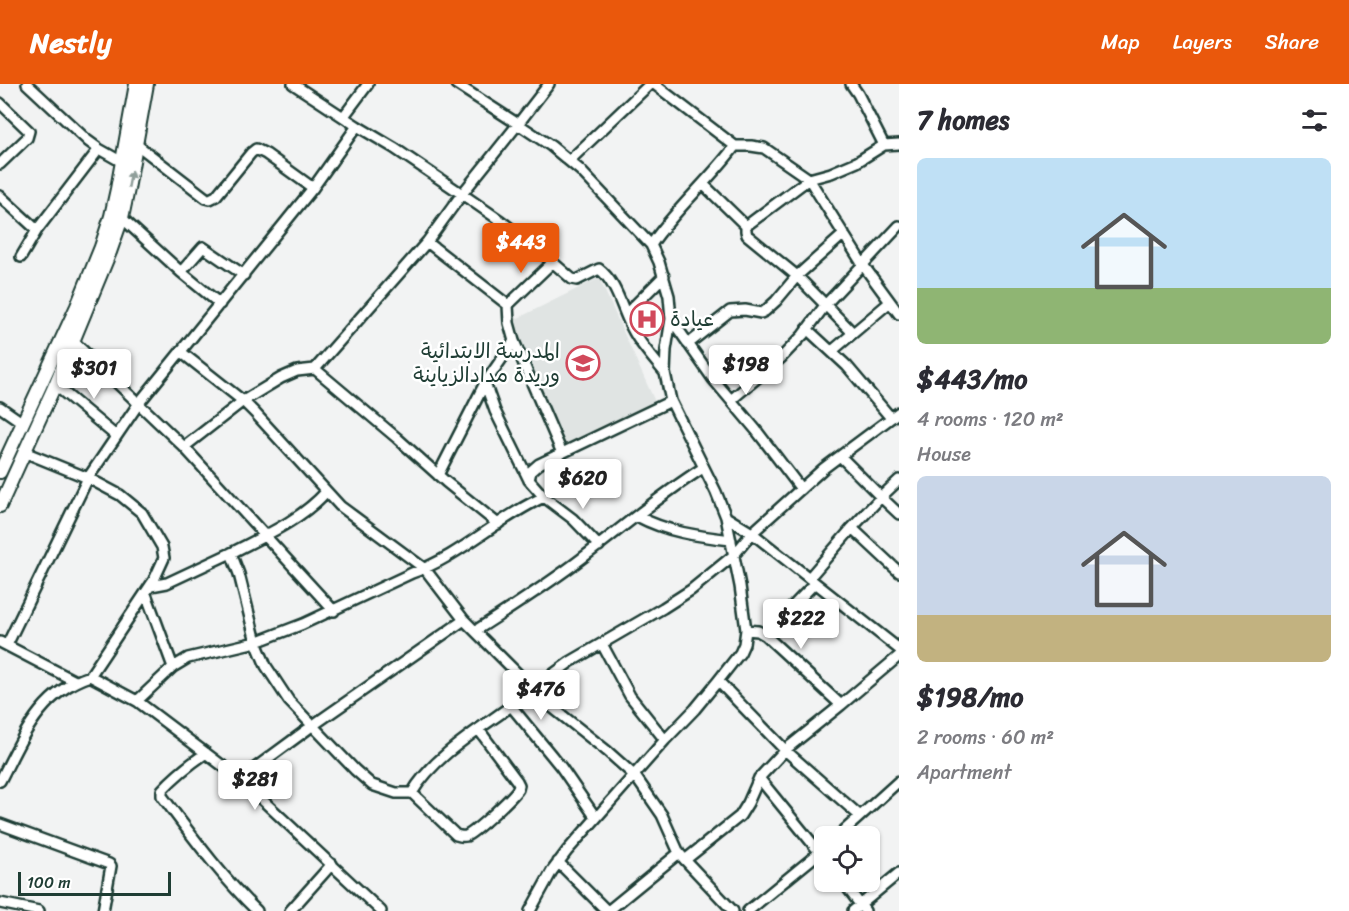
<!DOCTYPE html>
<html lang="en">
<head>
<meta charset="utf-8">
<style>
	:root { --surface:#fff; --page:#f2f2f3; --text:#2b2b33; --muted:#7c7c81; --accent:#ea580c }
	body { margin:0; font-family:Sriracha,"Playpen Sans Arabic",sans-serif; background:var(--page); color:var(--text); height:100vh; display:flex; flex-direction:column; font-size:22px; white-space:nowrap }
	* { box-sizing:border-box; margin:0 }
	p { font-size:20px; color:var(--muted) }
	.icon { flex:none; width:33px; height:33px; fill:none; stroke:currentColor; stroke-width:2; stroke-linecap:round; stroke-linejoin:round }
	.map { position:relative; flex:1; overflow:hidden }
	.drawer { display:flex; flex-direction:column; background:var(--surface); width:450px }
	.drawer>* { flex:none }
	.fabs { position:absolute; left:814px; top:742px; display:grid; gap:12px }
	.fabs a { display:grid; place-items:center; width:66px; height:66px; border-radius:9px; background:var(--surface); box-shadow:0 2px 4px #0004; font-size:30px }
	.scale { position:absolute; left:18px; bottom:15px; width:153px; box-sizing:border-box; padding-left:6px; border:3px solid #1f3d34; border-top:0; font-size:16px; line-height:21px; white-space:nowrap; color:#1f3d34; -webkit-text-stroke:4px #fff; paint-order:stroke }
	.price { position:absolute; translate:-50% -51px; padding:0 14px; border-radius:6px; background:#fff; color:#222; font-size:20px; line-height:39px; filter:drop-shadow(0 2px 3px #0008) }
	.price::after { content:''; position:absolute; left:50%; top:36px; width:18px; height:14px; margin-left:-9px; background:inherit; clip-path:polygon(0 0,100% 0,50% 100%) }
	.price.on { background:var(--accent); color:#fff }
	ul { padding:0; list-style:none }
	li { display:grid; align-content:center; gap:12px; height:318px; padding:0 18px }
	li span { display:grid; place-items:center; height:186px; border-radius:9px; color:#555 }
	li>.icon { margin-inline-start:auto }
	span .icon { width:108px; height:108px; fill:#fffc; stroke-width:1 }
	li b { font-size:26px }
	h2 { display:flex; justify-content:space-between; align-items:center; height:72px; padding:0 18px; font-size:26px }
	header { display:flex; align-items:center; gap:36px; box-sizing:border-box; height:84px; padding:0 30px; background:var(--accent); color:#fff }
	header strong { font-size:28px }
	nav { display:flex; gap:33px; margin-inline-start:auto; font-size:21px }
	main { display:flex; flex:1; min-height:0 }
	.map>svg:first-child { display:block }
</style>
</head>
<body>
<header>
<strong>Nestly</strong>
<nav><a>Map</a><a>Layers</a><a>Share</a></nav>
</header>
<main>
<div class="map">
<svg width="899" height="827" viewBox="0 0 899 827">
	<rect width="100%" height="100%" fill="#f2f3f3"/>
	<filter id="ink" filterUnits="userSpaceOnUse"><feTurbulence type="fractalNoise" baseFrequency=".0167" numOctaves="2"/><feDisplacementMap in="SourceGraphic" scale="12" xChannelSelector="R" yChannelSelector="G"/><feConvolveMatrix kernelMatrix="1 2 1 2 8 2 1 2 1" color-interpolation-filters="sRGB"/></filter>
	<g filter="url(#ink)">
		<path fill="#e0e4e3" d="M599 194 656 320 565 360 510 238Z"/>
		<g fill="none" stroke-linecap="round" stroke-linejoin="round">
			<g stroke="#1f3d34" stroke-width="14">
				<path id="street" d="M27 0 88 57 99 65 122 78
					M293 0 357 42 394 64 462 110 501 137 534 162 572 195 577 196 599 185C615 197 621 221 629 238 637 257 652 273 665 289
					M456 0 518 40 549 0
					M654 0 735 62H751L764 64 809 95 831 89 857 78 884 61 899 60
					M851 0 858 10 884 61
					M0 19 29 47 27 54 0 80
					M344 32 368 0
					M136 60 206 114 210 115 216 112 251 69 256 65 266 70 313 104
					M569 77 650 0
					M703 100 746 142 809 95 863 181 899 230
					M0 112 37 146
					M122 134 181 188 220 220
					M746 142V147L747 151 797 192 853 249
					M427 158 508 221
					M651 161C675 125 709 97 735 62
					M21 173 37 146 99 65
					M553 178 508 221 509 239 514 257 562 369
					M181 188 203 163 244 191
					M626 230 664 192
					M671 235 713 295 756 346 801 405
					M807 245 847 282 891 334
					M73 257 184 363 334 527
					M688 260 730 227 745 226 761 229 765 227 776 217 797 192 844 150
					M832 267 890 218
					M181 268 243 317 255 329 340 422 425 485 464 536 533 605 570 578 663 524 691 506 734 471 752 449 824 384 840 372 881 413 852 444 809 494
					M315 285 397 354 446 398 498 440
					M485 299 495 327 529 396
					M55 301 116 352
					M731 316 781 274 803 251 826 220 899 142
					M0 323 23 339
					M184 363 243 317 281 294 297 287 315 285 427 158 462 110 518 40 551 62 580 86 651 161 659 178 669 212 671 235 666 266 665 289 671 317 716 408 726 433 740 502 746 546 744 560 740 569 718 597 695 625 665 656 567 767 552 787 530 827
					M24 368 88 394 120 411 142 429 162 463 164 474 154 496 90 592
					M840 372 899 328
					M438 391 485 299 514 257
					M899 396 881 413 899 430
					M326 408C301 436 264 452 231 469L239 490 256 558 266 582 289 617 355 686 372 701 396 709H412
					M544 413 573 435 599 462
					M637 432C667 448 697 452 731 456
					M726 433 752 449 899 565
					M852 444 899 488
					M151 502 167 499 231 469
					M146 510 173 583
					M746 546 758 547 765 551 841 621
					M475 547C511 524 547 501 581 475 622 444 660 411 703 384
					M765 551 815 499
					M0 558 75 597
					M602 560 630 612 665 656
					M7 561 88 394 139 319 313 104 357 42
					M718 597 785 666 860 732
					M137 617 240 695 381 827
					M511 622 533 605 553 624 607 667 635 692 662 731 679 769 685 776
					M479 646 517 697 519 701 518 705C512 714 475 748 466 752 461 753 461 752 456 751L412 709C433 673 478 646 511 622L561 683 596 734
					M206 669C190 680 175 692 162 706V712C192 752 221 792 257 827
					M759 694 825 775
					M240 695 312 642 464 536
					M0 697C23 653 39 609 90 592L137 617 173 583 188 574 256 558 303 540 412 489C461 472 497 434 544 413L529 396 531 387 539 380 671 317
					M0 740 109 780 111 782 103 827
					M837 753 899 697
					M558 778 607 827
					M843 798 865 827
					M0 819 39 827
					M290 827 332 780
					M608 827 679 769
					M733 827 685 776 740 732 748 719 759 694 785 666 841 621 899 572
					M748 827 825 764
					M853 827 899 789"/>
			</g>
			<g stroke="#1f3d34" stroke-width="16">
				<path id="secondary" d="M0 388 77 222 101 163 111 132 117 105 136 0
					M0 422 55 301 110 168 122 134 128 105 147 0"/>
			</g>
			<use href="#street" stroke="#fff" stroke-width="9"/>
			<use href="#secondary" stroke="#fff" stroke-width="12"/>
		</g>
		<defs><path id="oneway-solid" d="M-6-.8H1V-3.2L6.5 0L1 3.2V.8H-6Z" transform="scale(1.5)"/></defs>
		<use fill="#8f9e9a" href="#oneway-solid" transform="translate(130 95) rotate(-79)"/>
	</g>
	<defs>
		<g id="hospital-ring" transform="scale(1.725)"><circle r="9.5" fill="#fff" stroke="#d1495b" stroke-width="1.5"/><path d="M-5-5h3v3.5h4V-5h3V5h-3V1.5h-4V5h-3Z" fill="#d1495b"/></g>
		<g id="school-ring" transform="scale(1.725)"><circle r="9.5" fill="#fff" stroke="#d1495b" stroke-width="1.5"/><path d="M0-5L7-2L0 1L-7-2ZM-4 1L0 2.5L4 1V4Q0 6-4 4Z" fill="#d1495b"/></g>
	</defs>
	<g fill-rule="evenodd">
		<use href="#hospital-ring" x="647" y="235"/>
		<use href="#school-ring" x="583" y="279"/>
	</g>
	<g text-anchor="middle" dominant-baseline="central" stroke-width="5" stroke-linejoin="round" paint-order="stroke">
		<g font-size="21" fill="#1f3d34" stroke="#fff" text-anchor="start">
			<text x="670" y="235">عيادة</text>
			<text x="560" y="267" text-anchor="end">المدرسة الابتدائية<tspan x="560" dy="24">وريدة مدادالزياينة</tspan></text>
		</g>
	</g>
</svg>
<div class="fabs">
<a><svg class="icon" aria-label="locate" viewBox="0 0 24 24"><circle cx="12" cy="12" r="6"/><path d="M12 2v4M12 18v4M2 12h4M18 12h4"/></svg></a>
</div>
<div class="scale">100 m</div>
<b class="price on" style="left:521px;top:190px">$443</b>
<b class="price" style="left:746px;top:312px">$198</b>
<b class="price" style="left:94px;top:316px">$301</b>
<b class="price" style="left:583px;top:426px">$620</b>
<b class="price" style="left:801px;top:566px">$222</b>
<b class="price" style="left:541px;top:637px">$476</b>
<b class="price" style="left:255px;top:727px">$281</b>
</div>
<section class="drawer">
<h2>7 homes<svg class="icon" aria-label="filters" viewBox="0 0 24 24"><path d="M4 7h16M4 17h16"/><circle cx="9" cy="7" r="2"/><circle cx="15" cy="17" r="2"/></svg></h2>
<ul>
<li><span style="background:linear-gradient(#bfe0f5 70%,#8fb573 0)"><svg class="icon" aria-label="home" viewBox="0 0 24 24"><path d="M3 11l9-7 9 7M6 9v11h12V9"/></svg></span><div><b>$443/mo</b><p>4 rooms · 120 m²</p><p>House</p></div></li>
<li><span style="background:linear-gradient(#c9d6e8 75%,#c2b280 0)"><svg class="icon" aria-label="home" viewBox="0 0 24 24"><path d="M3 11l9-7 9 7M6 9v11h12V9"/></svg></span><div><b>$198/mo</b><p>2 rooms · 60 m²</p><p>Apartment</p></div></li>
</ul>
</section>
</main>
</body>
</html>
